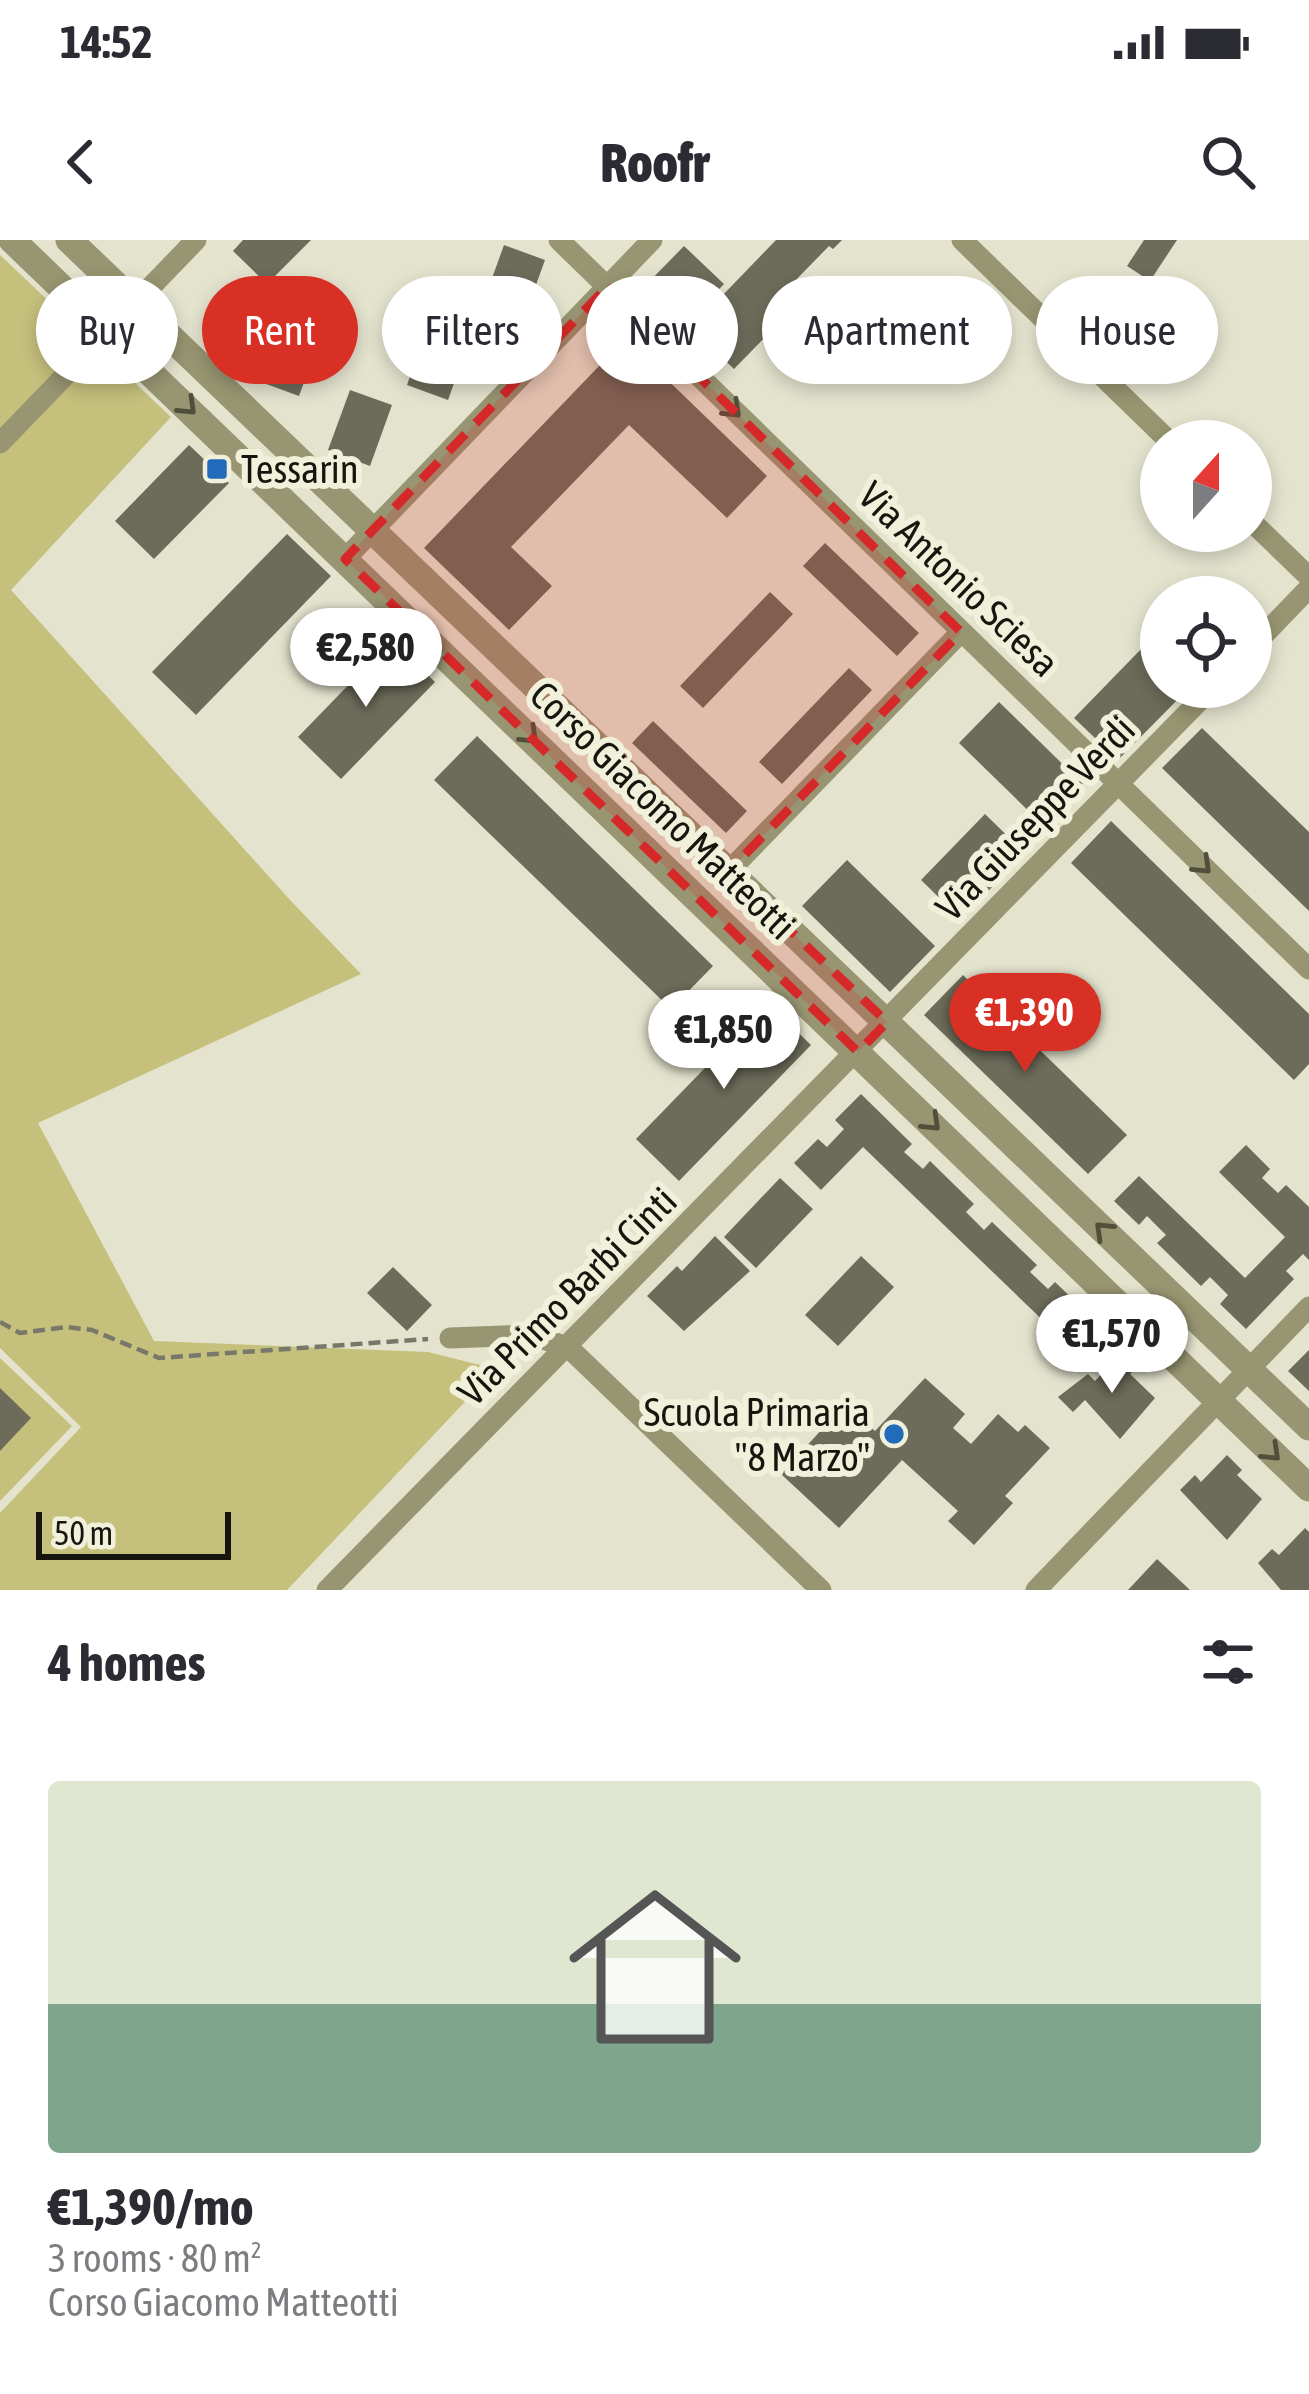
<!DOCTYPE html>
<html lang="en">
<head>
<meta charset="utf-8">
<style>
	:root { --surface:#fff; --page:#f7f7f7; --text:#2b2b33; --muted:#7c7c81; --line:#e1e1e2; --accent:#d93025 }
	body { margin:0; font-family:"Asap Condensed",sans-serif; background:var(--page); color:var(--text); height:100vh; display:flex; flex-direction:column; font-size:45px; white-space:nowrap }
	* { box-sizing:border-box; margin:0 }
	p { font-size:39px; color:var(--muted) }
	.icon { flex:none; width:66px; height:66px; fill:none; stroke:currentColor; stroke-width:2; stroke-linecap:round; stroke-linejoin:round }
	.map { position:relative; height:1350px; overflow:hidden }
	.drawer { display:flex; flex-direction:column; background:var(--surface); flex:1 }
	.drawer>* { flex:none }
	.banner { position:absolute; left:36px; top:36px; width:1239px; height:108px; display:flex; gap:24px }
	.needle { width:78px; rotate:21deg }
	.fabs { position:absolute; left:1140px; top:180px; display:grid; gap:24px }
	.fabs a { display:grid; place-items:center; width:132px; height:132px; border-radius:50%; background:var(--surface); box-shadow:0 6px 18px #0003; font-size:60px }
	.scale { position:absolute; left:36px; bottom:30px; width:195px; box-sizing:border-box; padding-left:12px; border:6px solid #16160e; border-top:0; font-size:33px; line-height:42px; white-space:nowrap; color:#16160e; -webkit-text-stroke:9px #f1f0db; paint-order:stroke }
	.price { position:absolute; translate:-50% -102px; padding:0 27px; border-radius:42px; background:#fff; color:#222; font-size:39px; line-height:78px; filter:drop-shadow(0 3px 6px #0008) }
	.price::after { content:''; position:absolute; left:50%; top:72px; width:36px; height:27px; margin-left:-18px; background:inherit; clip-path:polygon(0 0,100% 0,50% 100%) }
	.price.active { background:var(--accent); color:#fff }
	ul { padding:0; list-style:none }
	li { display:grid; align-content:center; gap:24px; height:636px; padding:0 48px }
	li+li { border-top:3px solid var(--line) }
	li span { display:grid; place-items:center; height:372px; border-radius:12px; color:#555 }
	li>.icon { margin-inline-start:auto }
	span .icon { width:216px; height:216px; fill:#fffc; stroke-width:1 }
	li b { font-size:51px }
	h2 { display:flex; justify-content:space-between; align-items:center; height:144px; padding:0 48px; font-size:51px }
	.chip { padding:0 42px; border-radius:54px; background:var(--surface); box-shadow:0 6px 18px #0003; font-size:42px; line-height:108px }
	.chip.active { background:var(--accent); color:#fff }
	.status { display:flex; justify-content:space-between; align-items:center; height:84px; padding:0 60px; background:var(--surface); direction:ltr }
	.status svg { height:33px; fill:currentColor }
	header { display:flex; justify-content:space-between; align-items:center; height:156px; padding:0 48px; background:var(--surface); font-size:54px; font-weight:800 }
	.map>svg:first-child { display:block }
</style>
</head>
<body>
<div class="status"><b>14:52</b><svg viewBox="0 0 49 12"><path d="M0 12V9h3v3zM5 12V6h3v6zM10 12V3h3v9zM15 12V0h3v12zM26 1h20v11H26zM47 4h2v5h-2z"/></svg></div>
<header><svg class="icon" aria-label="back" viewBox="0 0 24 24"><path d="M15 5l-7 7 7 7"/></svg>Roofr<svg class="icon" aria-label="search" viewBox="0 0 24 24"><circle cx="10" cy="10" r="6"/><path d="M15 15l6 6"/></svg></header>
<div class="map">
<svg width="1309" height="1350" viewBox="0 0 1309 1350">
	<rect width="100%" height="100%" fill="#e4e3ce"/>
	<path fill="#c6c07d" d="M0 15 171 177 11 350 291 661 361 734 38 883 154 1101 428 1112 496 1129 287 1350H0V1273L81 1187 0 1108Z
		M0 1118 72 1186 0 1261Z"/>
	<path fill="#6d6c5a" d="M243 0H311L267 44 233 11Z
		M776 0H842L833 9 829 6 790 46 803 58 734 129 691 88Z
		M1144 0H1177L1150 41 1127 26Z
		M504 5 545 20 523 81 482 66Z
		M684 6 724 44 683 87 642 49Z
		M1095 44 1143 90 1112 122 1060 71Z
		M280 81 321 96 299 156 258 141Z
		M428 84 470 99 448 160 407 145Z
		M625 99 767 236 727 278 629 185 511 307 552 346 509 390 424 308Z
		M350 150 392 165 370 226 328 210Z
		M189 205 229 243 154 319 115 281Z
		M287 294 331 336 196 475 152 432Z
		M825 303 919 393 897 416 803 326Z
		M770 352 793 374 703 468 680 446Z
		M392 400 435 442 341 539 298 497Z
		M1146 404 1161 418V447H1190L1118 520 1074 478Z
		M849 428 872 450 782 544 759 522Z
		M999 462 1083 544 1043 585 959 503Z
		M653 481 747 571 726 593 632 503Z
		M1202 488 1309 592V671L1162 528Z
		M477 496 713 726 671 769 434 540Z
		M985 574 1025 613 961 679 921 640Z
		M1111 581 1309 774V824L1294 840 1071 623Z
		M847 620 935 706 890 752 802 666Z
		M963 735 1127 895 1088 934 924 775Z
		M768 763 811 805 679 941 636 899Z
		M861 854 912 904 904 912 923 929 930 921 974 964 966 972 984 990 992 982 1037 1025 1030 1032 1048 1049 1055 1042 1079 1065 1054 1091 863 907 821 950 794 923 818 899 827 907 844 889 835 880Z
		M1246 905 1270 929 1262 938 1278 953 1286 945 1309 967V1020L1303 1014 1286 1031 1294 1039 1246 1089 1220 1064 1228 1055 1210 1037 1201 1046 1157 1003 1166 995 1147 976 1139 985 1114 961 1139 936 1245 1038 1285 997 1219 932Z
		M780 938 813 969 756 1028 724 997Z
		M715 996 750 1031 684 1091 647 1056 677 1026 682 1031Z
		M861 1016 894 1047 838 1106 805 1075Z
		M393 1027 432 1065 407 1091 367 1053Z
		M1309 1110V1151L1288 1131Z
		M1120 1114 1135 1129 1130 1134 1155 1158 1120 1199 1085 1160 1073 1172 1058 1157 1088 1134 1095 1141Z
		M925 1138 965 1174 953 1188 971 1204 998 1174 1018 1192 1025 1185 1050 1208 1005 1256 1013 1263 974 1305 948 1281 958 1271 902 1220 839 1288 781 1234 845 1164 875 1191Z
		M0 1148 31 1178 0 1211Z
		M1227 1215 1242 1230 1237 1235 1262 1259 1227 1300 1180 1250 1195 1235 1201 1242Z
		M1305 1288 1309 1292V1350H1281L1258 1323 1272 1309 1279 1315Z
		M1157 1319 1190 1350H1128Z"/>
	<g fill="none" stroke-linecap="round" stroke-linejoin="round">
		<path stroke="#78786a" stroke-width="4.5" stroke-dasharray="12 6" stroke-linecap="butt" d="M0 1082 20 1093 67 1087 92 1090 159 1118 428 1099"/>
		<path stroke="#989572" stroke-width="21" d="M559 0 1309 729
			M962 0 1169 201
			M0 203 196 0
			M1251 281 1309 337
			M345 319 652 0
			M1251 408 1309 348
			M728 632 961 392
			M450 1098 530 1095 568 1107 821 1350
			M327 1350 1213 447
			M1036 1350 1309 1067"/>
		<path stroke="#989572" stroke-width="27" d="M12 0 1309 1248
			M69 0 1309 1187"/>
	</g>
	<defs><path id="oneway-chevron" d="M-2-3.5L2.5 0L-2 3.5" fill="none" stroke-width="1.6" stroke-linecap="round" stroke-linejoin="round" transform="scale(3)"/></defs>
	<g stroke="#504f3b">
		<use href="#oneway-chevron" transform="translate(188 167) rotate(44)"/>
		<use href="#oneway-chevron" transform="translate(733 170) rotate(44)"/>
		<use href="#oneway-chevron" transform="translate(530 496) rotate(44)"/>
		<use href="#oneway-chevron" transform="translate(1203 626) rotate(44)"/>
		<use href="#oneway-chevron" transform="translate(932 883) rotate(44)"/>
		<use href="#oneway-chevron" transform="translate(1103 990) rotate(-136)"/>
		<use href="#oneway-chevron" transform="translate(1272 1213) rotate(44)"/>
	</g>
	<path fill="#d62828" fill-opacity="0.2" stroke="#d62828" stroke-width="9" stroke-dasharray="24 15" stroke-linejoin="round" d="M607 47 961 392 728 632 887 782 858 812 345 319Z"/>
	<g fill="#226bbb" stroke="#f1f0db" stroke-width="4.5">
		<rect x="205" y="217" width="24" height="24" rx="6"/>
		<circle cx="894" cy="1194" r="12"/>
	</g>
	<g text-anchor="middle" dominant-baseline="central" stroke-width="12" stroke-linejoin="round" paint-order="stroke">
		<g font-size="39" fill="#16160e" stroke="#f1f0db" text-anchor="start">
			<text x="241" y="229">Tessarin</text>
			<text x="870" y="1172" text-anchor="end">Scuola Primaria<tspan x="870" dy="45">"8 Marzo"</tspan></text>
		</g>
		<g font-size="39" fill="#16160e" stroke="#f1f0db">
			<text transform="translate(959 339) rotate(44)">Via Antonio Sciesa</text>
			<text transform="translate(663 570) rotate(44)">Corso Giacomo Matteotti</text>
			<text transform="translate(1035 578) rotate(-46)">Via Giuseppe Verdi</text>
			<text transform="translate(567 1056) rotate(-45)">Via Primo Barbi Cinti</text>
		</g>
	</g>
</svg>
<div class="fabs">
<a><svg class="needle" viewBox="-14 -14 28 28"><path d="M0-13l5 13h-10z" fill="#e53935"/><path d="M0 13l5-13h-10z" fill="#7c7c81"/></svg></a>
<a><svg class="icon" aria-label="locate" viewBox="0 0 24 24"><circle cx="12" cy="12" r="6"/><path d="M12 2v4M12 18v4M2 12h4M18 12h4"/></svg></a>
</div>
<div class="scale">50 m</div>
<b class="price" style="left:366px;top:470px">€2,580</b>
<b class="price active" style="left:1025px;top:835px">€1,390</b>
<b class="price" style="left:724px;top:852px">€1,850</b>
<b class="price" style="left:1112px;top:1156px">€1,570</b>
<div class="banner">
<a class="chip">Buy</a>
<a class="chip active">Rent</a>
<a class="chip">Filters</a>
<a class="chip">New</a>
<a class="chip">Apartment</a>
<a class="chip">House</a>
</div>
</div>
<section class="drawer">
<h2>4 homes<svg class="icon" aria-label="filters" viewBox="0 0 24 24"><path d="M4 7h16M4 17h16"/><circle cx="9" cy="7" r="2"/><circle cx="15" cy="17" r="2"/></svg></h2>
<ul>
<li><span style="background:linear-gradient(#dfe7d0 60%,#7fa58c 0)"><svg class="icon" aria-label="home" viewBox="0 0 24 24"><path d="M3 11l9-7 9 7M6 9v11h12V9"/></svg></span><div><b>€1,390/mo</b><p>3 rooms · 80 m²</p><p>Corso Giacomo Matteotti</p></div></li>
</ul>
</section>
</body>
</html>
